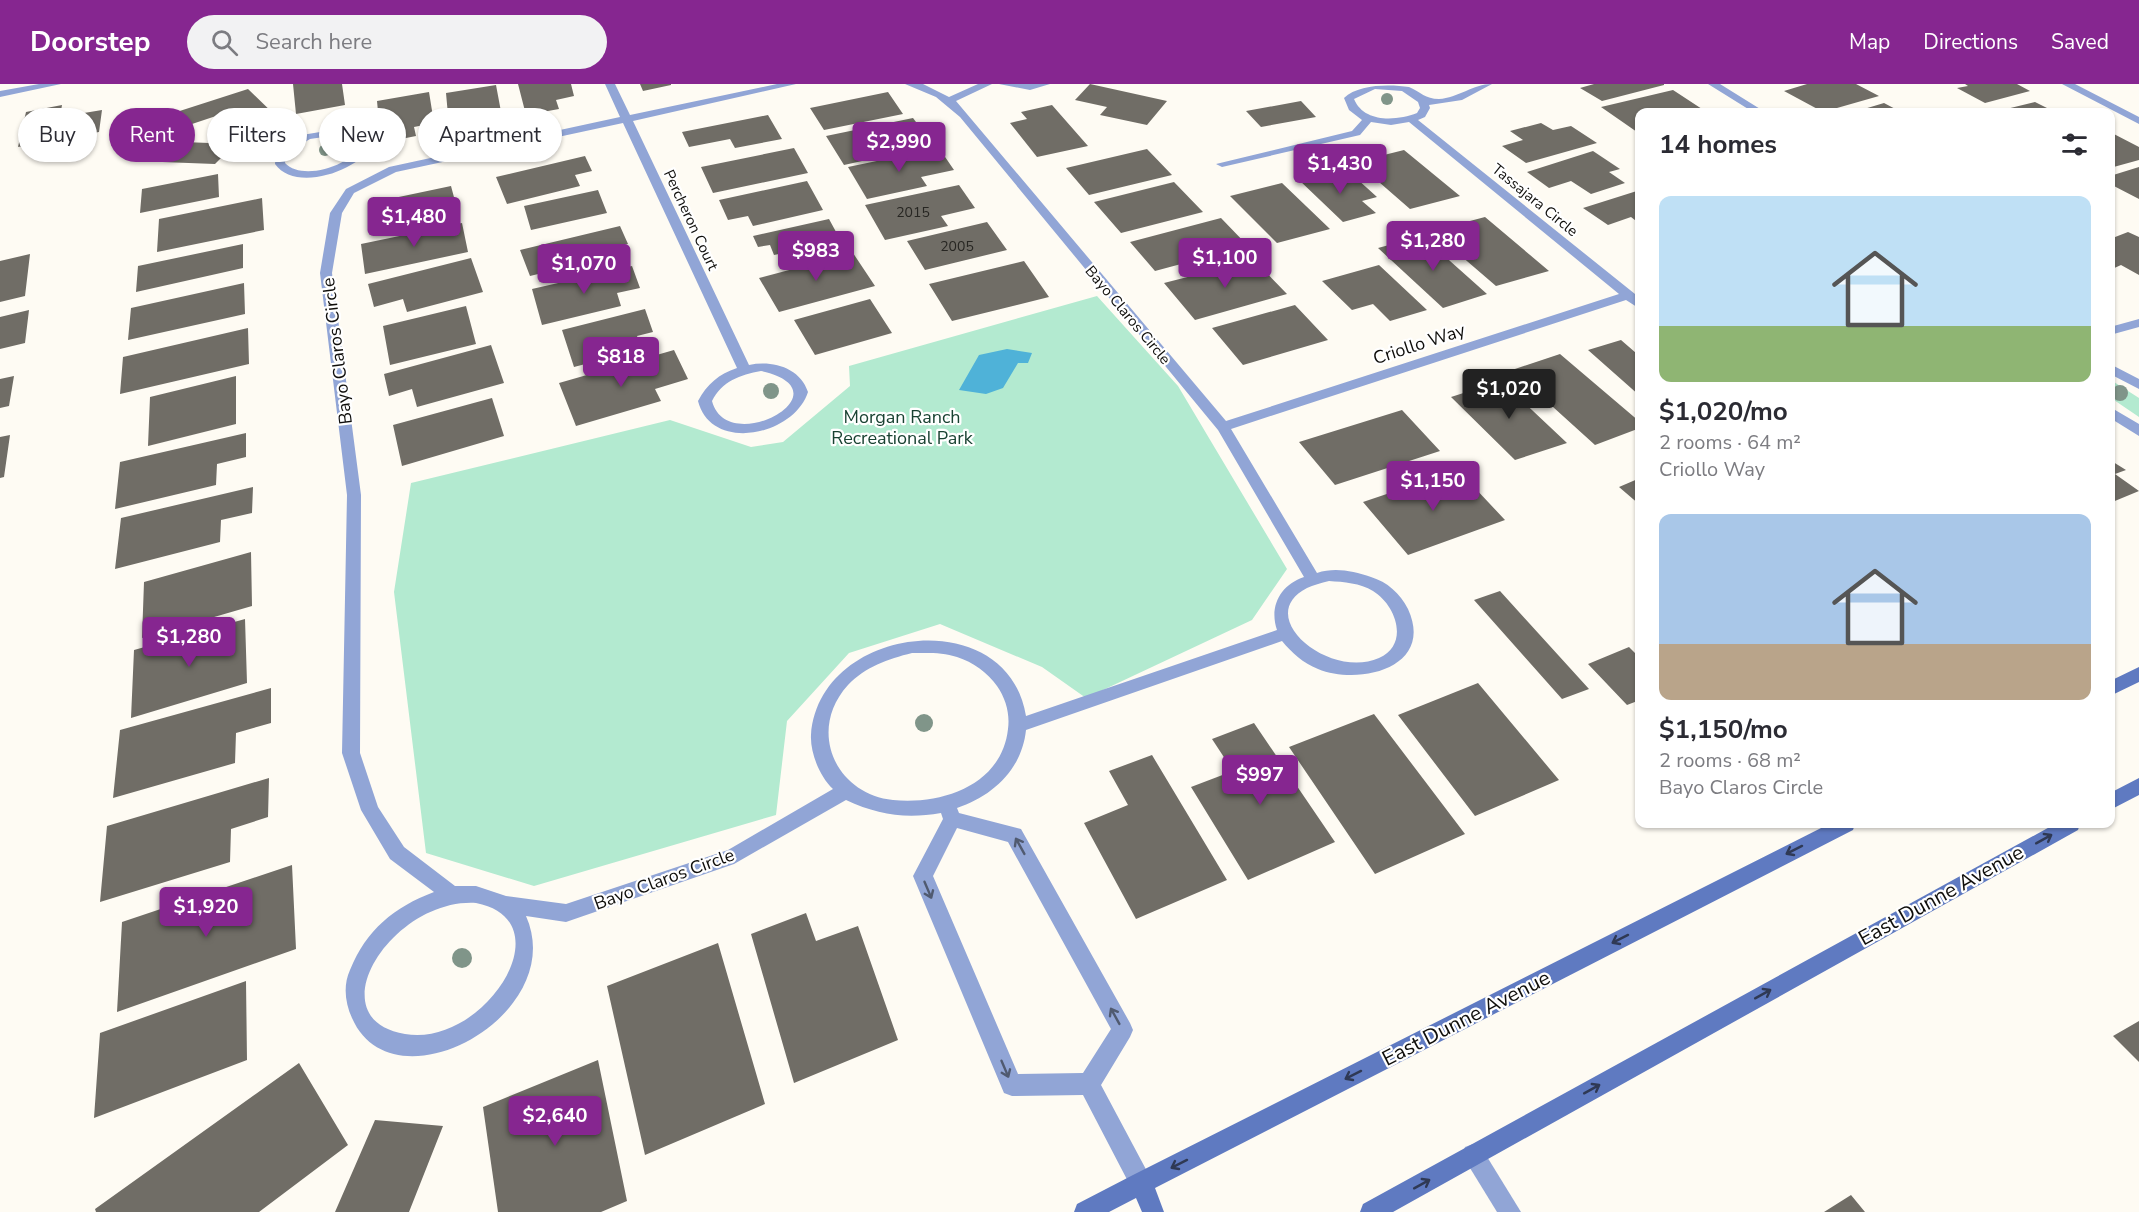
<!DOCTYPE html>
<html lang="en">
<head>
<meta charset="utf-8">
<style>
	:root { --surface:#fff; --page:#f2f2f3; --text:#2b2b33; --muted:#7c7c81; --accent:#862690 }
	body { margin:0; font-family:"Nunito Sans",sans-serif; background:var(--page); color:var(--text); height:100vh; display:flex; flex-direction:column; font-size:22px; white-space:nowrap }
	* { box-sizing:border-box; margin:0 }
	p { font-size:20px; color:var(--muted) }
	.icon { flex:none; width:33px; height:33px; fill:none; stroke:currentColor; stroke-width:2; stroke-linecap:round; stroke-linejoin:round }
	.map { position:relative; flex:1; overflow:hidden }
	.drawer { position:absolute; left:1635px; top:24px; width:480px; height:720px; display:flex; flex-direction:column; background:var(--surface); border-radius:12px; box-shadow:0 2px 4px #0004 }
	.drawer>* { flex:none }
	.banner { position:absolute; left:18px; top:24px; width:570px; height:54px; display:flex; gap:12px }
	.price { position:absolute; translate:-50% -51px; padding:0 14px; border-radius:6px; background:var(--accent); color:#fff; font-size:20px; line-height:39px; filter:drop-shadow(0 2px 3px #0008) }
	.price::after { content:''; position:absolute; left:50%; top:36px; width:18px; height:14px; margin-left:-9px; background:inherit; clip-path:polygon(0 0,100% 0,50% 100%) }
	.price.active { background:#222; color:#fff }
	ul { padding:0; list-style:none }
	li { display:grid; align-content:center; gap:12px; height:318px; padding:0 24px }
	li span { display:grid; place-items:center; height:186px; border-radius:12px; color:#555 }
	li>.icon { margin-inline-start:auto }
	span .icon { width:108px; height:108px; fill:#fffc; stroke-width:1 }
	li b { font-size:26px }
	h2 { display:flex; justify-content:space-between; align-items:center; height:72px; padding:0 24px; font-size:26px }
	.tag { padding:0 21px; border-radius:27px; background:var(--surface); box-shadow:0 2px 4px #0004; font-size:21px; line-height:54px }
	.tag.active { background:var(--accent); color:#fff }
	header { display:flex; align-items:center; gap:36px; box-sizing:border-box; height:84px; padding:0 30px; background:var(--accent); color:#fff }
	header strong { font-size:28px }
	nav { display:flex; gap:33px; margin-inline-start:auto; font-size:21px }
	.search { width:420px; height:54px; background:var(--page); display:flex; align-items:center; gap:15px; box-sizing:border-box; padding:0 21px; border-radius:33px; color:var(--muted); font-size:22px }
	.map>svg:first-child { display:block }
</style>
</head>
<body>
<header>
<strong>Doorstep</strong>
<div class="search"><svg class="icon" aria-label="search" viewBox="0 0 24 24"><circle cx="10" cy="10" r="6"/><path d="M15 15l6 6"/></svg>Search here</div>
<nav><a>Map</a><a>Directions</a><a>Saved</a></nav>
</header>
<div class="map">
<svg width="2139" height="1128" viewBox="0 0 2139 1128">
	<rect width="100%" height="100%" fill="#fefbf3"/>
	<path fill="#b3ead0" d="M1097 212 1178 302 1287 485 1252 536 1086 614 1042 583 940 540 849 569 787 637 776 731 534 802 426 769 394 508 411 399 670 336 751 363 783 358 850 302 849 282Z
		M2114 298 2139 314V333L2111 314V299Z"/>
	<path fill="#4fb2d8" d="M1007 265 1032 269 1028 279H1018L1003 304 986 310 959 306 979 271Z"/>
	<path fill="#706d66" d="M293 0H342L345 21 296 30Z
		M518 0H571L574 12 556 16 559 25 526 31Z
		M640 0H671V1L643 7Z
		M1090 0 1167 17 1147 41 1100 31 1107 23 1075 16Z
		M1594 0H1664V1L1602 17 1580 4Z
		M1807 0H1856L1879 12 1823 28 1784 7Z
		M1965 0H2017L2030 7 1985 19 1957 4 1968 2Z
		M496 1 502 33 449 42 446 9Z
		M248 5 278 34 236 48 219 31 174 46 161 33Z
		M1673 6 1702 25 1687 28H1640V48H1637L1601 23Z
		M429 8 434 39 414 43 416 52 381 59 377 17Z
		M888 8 903 30 824 46 810 24Z
		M1301 17 1316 33 1261 43 1246 27Z
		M2035 18 2055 28H1994Z
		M1884 19 1901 28H1854Z
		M62 21 60 33 102 26 99 48 18 63 26 28Z
		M1052 21 1088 62 1037 73 1010 39 1027 35 1021 28Z
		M768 31 782 55 735 64 730 55 689 63 682 48Z
		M913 34 925 50 898 56 907 67 844 81 826 52Z
		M1541 39 1553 46 1571 42 1597 59 1526 79 1502 62 1523 56 1510 47Z
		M2110 48 2139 63V76L2110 84Z
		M158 57 235 60 215 80 136 77Z
		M794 64 808 89 713 109 701 83Z
		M939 64 954 86 921 93 927 102 867 115 848 83Z
		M1147 65 1172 91 1089 111 1066 84Z
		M1404 66 1460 112 1410 125 1356 78Z
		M1593 67 1620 85 1609 88 1625 99 1591 110 1571 97 1549 104 1527 88Z
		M585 72 592 87 575 91 580 102 507 120 496 93Z
		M2139 83V115L2110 100V92Z
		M1332 86 1344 97 1356 94 1377 113 1362 117 1376 129 1343 138 1298 95Z
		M218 90 219 113 140 129 142 105Z
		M807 97 823 126 753 142 748 132 728 136 719 116Z
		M1174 98 1203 128 1121 149 1094 118Z
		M1282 99 1330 145 1277 159 1230 112Z
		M959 101 975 124 941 132 948 142 885 156 865 121Z
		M451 102 459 132 380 149 375 118Z
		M598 106 607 129 531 146 524 122Z
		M1640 106V140L1631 133 1608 141 1583 124Z
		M262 114 264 146 157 168 159 135Z
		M1485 133 1549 187 1496 202 1432 147Z
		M1221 134 1248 162 1155 187 1130 158Z
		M829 135 841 157 774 171 770 161 758 163 753 152Z
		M987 138 1007 166 925 186 907 157Z
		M462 139 468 168 365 190 361 160Z
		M620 142 628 160 584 171 587 178 530 192 520 166Z
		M2128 148 2139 153V191L2121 181 2110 186V155Z
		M1422 152 1487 210 1443 224 1378 164Z
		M243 160V184L136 208 138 182Z
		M853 169 875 202 779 228 759 194Z
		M30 170 25 212 0 218V177Z
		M471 174 483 208 407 228 403 215 374 223 368 200Z
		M1254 176 1287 210 1195 236 1164 199Z
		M1024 177 1049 213 952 237 929 200Z
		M1379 181 1427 226 1390 237 1373 220 1352 226 1322 197Z
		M632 182 640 204 617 209 621 222 542 241 532 205Z
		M244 199 245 230 128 256 131 224Z
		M870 215 892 249 815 271 794 236Z
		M1295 221 1328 256 1243 281 1212 244Z
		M466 222 476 260 390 281 383 242Z
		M645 225 653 248 637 252 642 265 574 283 562 246Z
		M29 226 25 259 0 265V233Z
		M248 244 249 280 120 310 123 273Z
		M1621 256 1636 269 1640 268V312L1588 266Z
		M491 261 504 299 417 323 412 305 389 312 384 290Z
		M674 266 688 295 655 305 661 317 576 342 559 299Z
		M1560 270 1640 338V344L1595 361 1512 286Z
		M14 292 9 322 0 324V295Z
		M236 292V340L148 362 150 313Z
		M1501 297 1567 359 1515 376 1451 313Z
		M492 314 504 352 402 382 393 341Z
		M1402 326 1440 367 1335 401 1299 358Z
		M246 349V373L217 380 216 401 115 425 120 378Z
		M10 351 4 393 0 394V353Z
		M2110 376 2126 386 2115 390 2139 407 2110 419Z
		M1458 386 1505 436 1408 471 1363 418Z
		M1640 394V421L1619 403Z
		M253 403 252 429 221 436 220 458 115 485 121 434Z
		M251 468 252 522 142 554 144 498Z
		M1500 507 1589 605 1562 615 1474 516Z
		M245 535 247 599 131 634 134 566Z
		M1629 563 1640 574V616L1627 621 1588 580Z
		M1478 599 1559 696 1475 732 1398 631Z
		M271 604V639L236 649 235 679 113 714 120 646Z
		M1374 630 1465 750 1375 790 1289 663Z
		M1254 639 1335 758 1248 796 1191 703 1233 687 1212 655Z
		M1152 671 1227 796 1136 835 1084 739 1128 721 1109 687Z
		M269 694 268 733 231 745 230 778 100 818 107 742Z
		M292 781 296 865 117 928 122 838Z
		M806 829 816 857 858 842 898 956 794 999 751 850Z
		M718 859 765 1020 645 1071 607 902Z
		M246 897 247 976 94 1034 100 949Z
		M2139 937V978L2113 952Z
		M598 976 627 1117 601 1128H498L483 1023Z
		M299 979 348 1061 259 1128H96L95 1125Z
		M375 1036 443 1042 409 1128H335Z
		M1851 1111 1865 1128H1824Z"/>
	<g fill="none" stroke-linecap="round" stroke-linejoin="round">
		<path fill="#91a5d6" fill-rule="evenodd" d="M1473 1060 1481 1063 1521 1128H1497L1462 1071 1465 1063Z"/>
		<path fill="#91a5d6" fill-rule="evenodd" d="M39 0H61L0 13V7Z
			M605 0H615L630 31 777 0H796L633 37 749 281C773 276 800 284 808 308 794 352 711 369 698 317 707 300 719 290 737 284L623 39 396 88 354 109 342 129 332 189 361 411 360 669 378 723 404 763 455 802H476L506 812 566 820 728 766 833 705C820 693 810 669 811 651 819 540 1008 518 1026 632L1277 546C1269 523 1280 501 1304 493L1218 346 960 33 936 13 905 0H923L949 13 978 0H992L956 17 1226 337 1619 210 1409 38 1391 41 1371 38 1360 51 1222 83 1216 80 1352 47 1362 36 1349 26 1344 14C1358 0 1390 0 1409 3 1421 8 1425 15 1439 15 1458 14 1473 0 1492 0L1462 16 1429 21 1430 24 1425 33 1418 36 1640 214V225L1626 216 1231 345 1317 489C1335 483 1353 487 1371 493 1387 498 1400 509 1408 525 1435 584 1359 602 1318 585 1303 579 1292 569 1282 557L1026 646C1022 685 993 712 957 724L959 729 1021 745 1130 939 1133 946 1130 953 1101 1001 1149 1091 1152 1099 1149 1107 1141 1110 1133 1107 1083 1011 1012 1012 1004 1009 913 792 943 735 941 729C906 735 878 731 846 716L734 780 566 838 526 832C570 931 393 1028 352 934 345 919 343 901 350 886 366 846 394 823 434 808L390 775 361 726 342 669 347 411 320 189 330 129 346 105 389 83 620 33ZM1375 5 1402 7 1418 18 1420 24 1417 29C1396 37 1364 39 1354 15ZM761 287C851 307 727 375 712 317 722 297 740 291 761 287ZM1329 497C1344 498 1360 499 1373 507 1396 521 1410 560 1379 574 1329 596 1252 532 1307 504 1313 501 1321 499 1329 497ZM912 569C927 569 943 568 957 573 973 578 988 589 997 602 1006 615 1010 630 1008 645 1002 701 942 721 893 716 835 710 807 646 848 601 865 583 888 575 912 569ZM957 744 1008 758 1111 945 1083 989 1018 990 933 792ZM476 819C567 837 483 964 405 950 315 935 392 814 476 819Z
			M999 0H1050L1030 6Z
			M1708 0H1720L1765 28H1753Z
			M2062 0H2075L2139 33V40Z
			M344 44 365 49 373 59C361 87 295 109 275 80L276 68 284 59 302 51ZM344 50 354 52 363 59C353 81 303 98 285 79L287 69 310 55Z
			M2139 235V243L2110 251V243Z
			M2110 280 2139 295V305L2110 290Z
			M2110 323 2139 340V352L2110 334Z"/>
		<path fill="#5f7ac1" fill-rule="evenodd" d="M2139 583V598L2110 612V597Z
			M2139 694V711L2110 726V709Z
			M1829 740H1855L1853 746 1155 1104 1164 1128H1142L1136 1114 1109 1128H1074L1077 1120 1133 1091Z
			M2055 740H2080L2078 746 1393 1128H1360L1363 1120Z"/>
	</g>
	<g fill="#809589">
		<circle cx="1387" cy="15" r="6"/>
		<circle cx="325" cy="66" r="6"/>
		<circle cx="771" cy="307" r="8"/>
		<circle cx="2120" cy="309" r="8"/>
		<circle cx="924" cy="639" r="9"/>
		<circle cx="462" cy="874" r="10"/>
	</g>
	<defs><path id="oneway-shaft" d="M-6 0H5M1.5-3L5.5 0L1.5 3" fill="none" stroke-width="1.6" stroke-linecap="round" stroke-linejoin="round" transform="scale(1.5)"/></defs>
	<g stroke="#2f3954">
		<use href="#oneway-shaft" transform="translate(2044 755) rotate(-29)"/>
		<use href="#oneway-shaft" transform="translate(1794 766) rotate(153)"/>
		<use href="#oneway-shaft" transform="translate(1620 855) rotate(153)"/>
		<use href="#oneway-shaft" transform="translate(1763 910) rotate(-29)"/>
		<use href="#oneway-shaft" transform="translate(1353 991) rotate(153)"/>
		<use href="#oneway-shaft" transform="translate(1592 1005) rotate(-29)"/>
		<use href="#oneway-shaft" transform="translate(1179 1080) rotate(153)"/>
		<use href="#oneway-shaft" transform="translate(1422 1100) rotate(-29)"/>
	</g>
	<g stroke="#505a70">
		<use href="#oneway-shaft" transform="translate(1020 762) rotate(-119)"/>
		<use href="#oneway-shaft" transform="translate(928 806) rotate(67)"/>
		<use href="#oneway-shaft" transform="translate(1115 932) rotate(-119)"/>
		<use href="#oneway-shaft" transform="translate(1005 985) rotate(67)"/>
	</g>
	<g text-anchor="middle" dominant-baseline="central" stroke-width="4.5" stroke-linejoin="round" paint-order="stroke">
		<g font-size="14" fill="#272622">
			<text x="913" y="128">2015</text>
			<text x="957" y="162">2005</text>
		</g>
		<g font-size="15" fill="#0f0e0b" stroke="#fff">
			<text transform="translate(1535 116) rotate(39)">Tassajara Circle</text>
			<text transform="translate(691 136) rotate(65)">Percheron Court</text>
			<text transform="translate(1128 231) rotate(50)">Bayo Claros Circle</text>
		</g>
		<g font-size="18" fill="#0f0e0b" stroke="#fff">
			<text transform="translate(1419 260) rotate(-18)">Criollo Way</text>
			<text transform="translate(337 267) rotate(-97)">Bayo Claros Circle</text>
			<text transform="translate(664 795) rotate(-20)">Bayo Claros Circle</text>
		</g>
		<g font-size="18" fill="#194232" stroke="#fff">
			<text x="902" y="333">Morgan Ranch<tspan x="902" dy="21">Recreational Park</tspan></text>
		</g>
		<g font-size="21" fill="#0f0e0b" stroke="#fff">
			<text transform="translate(1941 811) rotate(-29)">East Dunne Avenue</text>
			<text transform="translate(1466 934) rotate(-27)">East Dunne Avenue</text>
		</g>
	</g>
</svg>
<b class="price" style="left:899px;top:89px">$2,990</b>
<b class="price" style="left:1340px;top:111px">$1,430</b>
<b class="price" style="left:414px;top:164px">$1,480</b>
<b class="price" style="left:1433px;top:188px">$1,280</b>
<b class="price" style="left:816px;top:198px">$983</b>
<b class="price" style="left:1225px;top:205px">$1,100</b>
<b class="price" style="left:584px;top:211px">$1,070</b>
<b class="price" style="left:621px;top:304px">$818</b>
<b class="price active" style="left:1509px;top:336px">$1,020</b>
<b class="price" style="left:1433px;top:428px">$1,150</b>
<b class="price" style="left:189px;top:584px">$1,280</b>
<b class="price" style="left:1260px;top:722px">$997</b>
<b class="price" style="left:206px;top:854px">$1,920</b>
<b class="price" style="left:555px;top:1063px">$2,640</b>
<div class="banner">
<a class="tag">Buy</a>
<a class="tag active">Rent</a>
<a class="tag">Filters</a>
<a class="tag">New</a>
<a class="tag">Apartment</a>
</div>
<section class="drawer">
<h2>14 homes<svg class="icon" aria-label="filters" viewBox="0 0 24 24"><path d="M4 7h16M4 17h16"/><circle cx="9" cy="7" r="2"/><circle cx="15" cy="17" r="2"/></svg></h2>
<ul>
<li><span style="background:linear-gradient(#bfe0f5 70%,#8fb573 0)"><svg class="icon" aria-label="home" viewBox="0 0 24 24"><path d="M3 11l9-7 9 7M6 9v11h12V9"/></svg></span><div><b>$1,020/mo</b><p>2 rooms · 64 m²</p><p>Criollo Way</p></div></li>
<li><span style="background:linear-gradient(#a9c7e8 70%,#b9a48a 0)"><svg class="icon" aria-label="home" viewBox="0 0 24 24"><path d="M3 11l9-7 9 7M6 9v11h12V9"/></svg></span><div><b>$1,150/mo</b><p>2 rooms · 68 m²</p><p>Bayo Claros Circle</p></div></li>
</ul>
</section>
</div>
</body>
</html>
